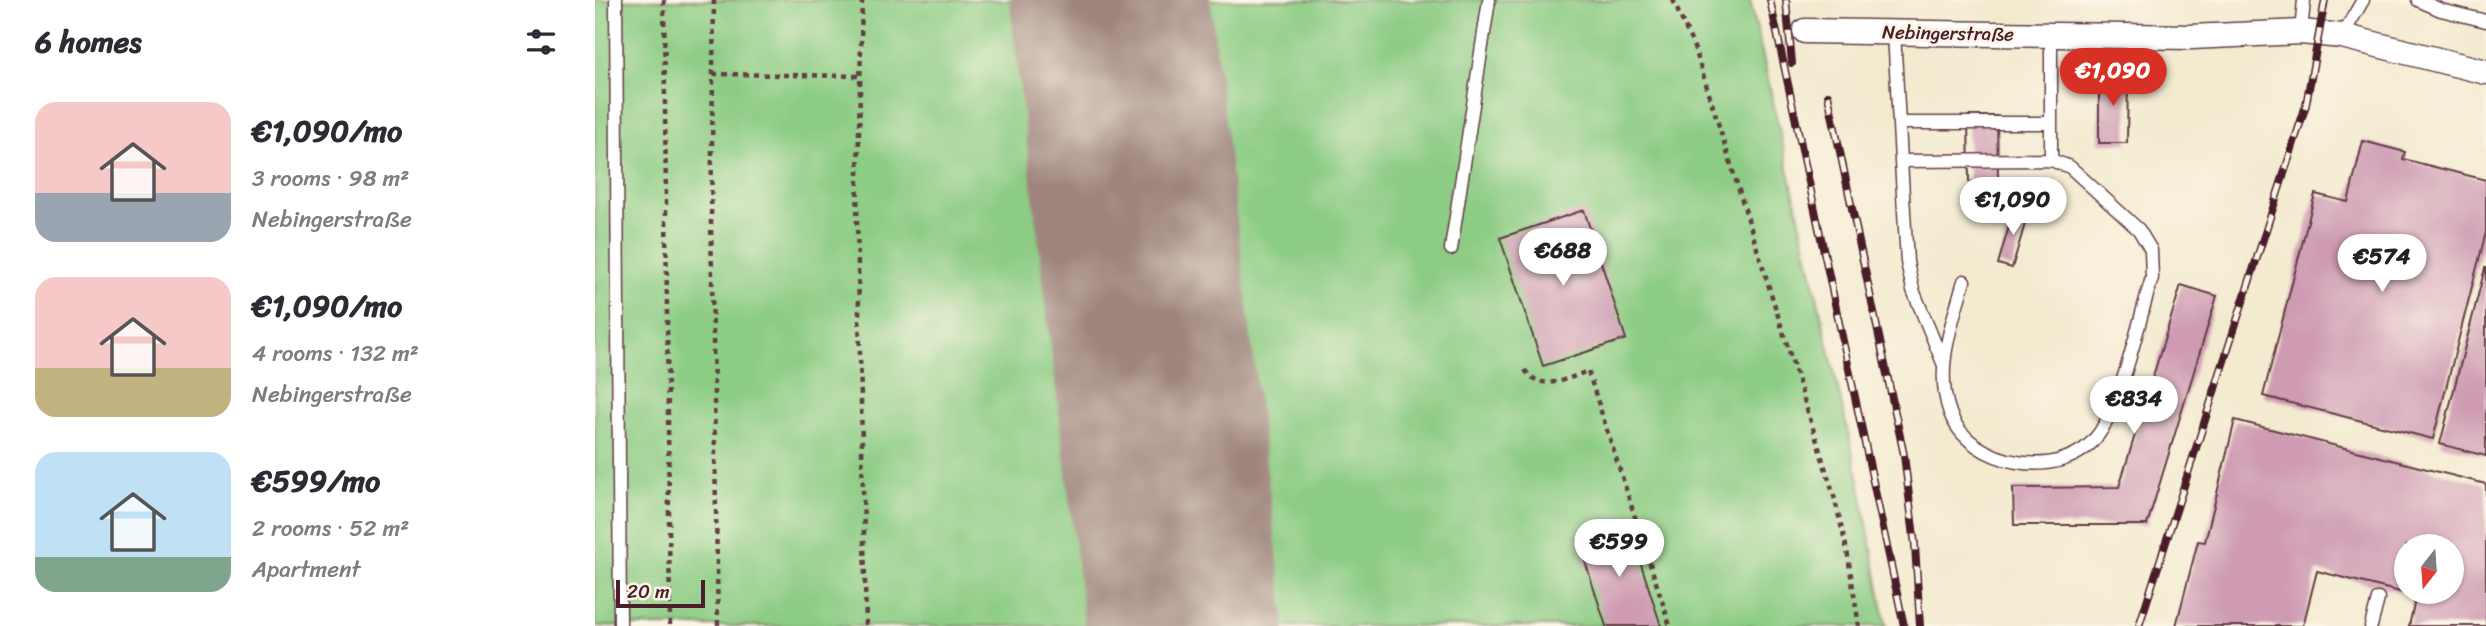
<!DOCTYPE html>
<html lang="en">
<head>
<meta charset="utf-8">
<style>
	:root { --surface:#fff; --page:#f2f2f3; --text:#2b2b33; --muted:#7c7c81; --accent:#d93025 }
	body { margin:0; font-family:Sriracha,sans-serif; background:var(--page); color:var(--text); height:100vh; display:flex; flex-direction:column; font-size:26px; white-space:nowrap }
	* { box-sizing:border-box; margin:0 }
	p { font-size:23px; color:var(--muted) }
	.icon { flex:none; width:38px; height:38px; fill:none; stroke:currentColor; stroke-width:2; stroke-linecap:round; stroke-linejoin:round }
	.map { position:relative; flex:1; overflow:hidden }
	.sheet { display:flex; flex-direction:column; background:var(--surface); width:595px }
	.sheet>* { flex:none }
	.needle { width:46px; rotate:197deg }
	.buttons { position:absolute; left:1799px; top:534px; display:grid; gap:14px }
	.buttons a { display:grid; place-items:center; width:70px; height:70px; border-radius:50%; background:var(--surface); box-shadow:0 2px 5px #0004; font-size:35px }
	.scale { position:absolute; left:21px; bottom:18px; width:89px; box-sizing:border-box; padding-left:7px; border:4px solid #4a1f2b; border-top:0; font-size:19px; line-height:24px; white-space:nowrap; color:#4a1f2b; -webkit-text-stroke:5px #fcf5e5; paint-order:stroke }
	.price { position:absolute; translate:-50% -60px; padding:0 16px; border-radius:24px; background:#fff; color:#222; font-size:23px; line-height:46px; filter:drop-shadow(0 2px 4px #0008) }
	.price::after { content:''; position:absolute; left:50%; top:42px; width:21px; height:16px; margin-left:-10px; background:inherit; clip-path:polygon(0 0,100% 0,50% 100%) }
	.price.selected { background:var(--accent); color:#fff }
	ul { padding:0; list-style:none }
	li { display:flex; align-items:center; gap:21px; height:175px; padding:0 35px }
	li span { display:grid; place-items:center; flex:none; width:196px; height:140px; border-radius:21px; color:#555 }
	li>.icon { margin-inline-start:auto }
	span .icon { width:84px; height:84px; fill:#fffc; stroke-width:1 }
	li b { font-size:30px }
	h2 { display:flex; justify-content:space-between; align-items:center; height:84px; padding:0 35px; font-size:30px }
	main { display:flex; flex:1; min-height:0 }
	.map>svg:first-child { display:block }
</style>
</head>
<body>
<main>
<section class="sheet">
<h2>6 homes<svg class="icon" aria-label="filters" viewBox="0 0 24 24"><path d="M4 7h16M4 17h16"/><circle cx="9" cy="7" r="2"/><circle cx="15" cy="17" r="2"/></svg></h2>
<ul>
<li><span style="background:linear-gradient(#f6c9c9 65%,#9aa5b1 0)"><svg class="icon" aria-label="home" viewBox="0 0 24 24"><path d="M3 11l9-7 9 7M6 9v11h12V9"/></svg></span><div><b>€1,090/mo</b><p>3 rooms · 98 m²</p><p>Nebingerstraße</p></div></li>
<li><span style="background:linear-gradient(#f6c9c9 65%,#c2b280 0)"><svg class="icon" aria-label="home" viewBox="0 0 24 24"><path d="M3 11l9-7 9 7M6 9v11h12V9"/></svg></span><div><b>€1,090/mo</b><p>4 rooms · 132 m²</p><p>Nebingerstraße</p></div></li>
<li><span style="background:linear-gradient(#bfe0f5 75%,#7fa58c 0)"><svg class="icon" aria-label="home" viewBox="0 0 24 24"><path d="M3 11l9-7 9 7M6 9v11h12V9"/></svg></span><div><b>€599/mo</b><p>2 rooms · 52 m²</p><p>Apartment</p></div></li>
</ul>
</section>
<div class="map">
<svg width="1891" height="626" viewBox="0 0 1891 626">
	<rect width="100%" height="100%" fill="#fcf5e5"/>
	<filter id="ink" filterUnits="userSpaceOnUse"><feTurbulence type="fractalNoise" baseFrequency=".0143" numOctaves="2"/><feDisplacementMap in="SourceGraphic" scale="14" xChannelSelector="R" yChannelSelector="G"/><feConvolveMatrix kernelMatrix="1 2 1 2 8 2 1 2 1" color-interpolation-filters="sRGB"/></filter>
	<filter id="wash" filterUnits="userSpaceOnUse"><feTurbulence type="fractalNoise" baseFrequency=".00686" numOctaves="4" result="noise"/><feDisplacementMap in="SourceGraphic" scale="28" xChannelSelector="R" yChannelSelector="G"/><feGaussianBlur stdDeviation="1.57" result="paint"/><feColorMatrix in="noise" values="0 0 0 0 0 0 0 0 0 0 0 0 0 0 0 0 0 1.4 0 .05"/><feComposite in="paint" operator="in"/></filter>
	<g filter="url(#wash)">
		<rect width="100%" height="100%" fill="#f3eacf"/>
		<path fill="#8ccc84" stroke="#6b7658" stroke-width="2" d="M0 0H1155L1265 486 1291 626H0Z"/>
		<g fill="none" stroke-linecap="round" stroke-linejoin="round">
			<path stroke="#9e847d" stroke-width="200" d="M515 0 590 626"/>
		</g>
		<g id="blocks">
			<path fill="#ce9bb3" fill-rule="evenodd" d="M1504 73H1533L1532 143H1504Z
				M1373 116H1402L1403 181 1374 182Z
				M1768 141 1810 152 1808 159 1891 180V232L1838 439 1668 396 1720 194 1753 202Z
				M1420 206 1434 210 1417 268 1403 264Z
				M989 210 1031 339 948 366 905 238Z
				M1890 268H1891V456L1845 444Z
				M1586 285 1622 296 1552 525H1419L1418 488 1524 487Z
				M1640 420 1891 484V626H1814L1821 596 1722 571 1708 626H1581L1603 541 1610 542ZM1811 546H1857V592H1811Z
				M1033 524 1066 626H1011L983 540Z"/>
		</g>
	</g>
	<g filter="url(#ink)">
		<use href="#blocks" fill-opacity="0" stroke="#633d44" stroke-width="2"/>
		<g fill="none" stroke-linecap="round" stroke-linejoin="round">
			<g stroke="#633d44" stroke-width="15">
				<path id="lane" d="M21 0 25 626
					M1823 0 1846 10 1891 21
					M1706 32 1709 0
					M1299 33 1306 161 1456 160V35
					M1747 36 1768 0
					M1304 123H1456
					M1306 161 1312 262 1318 290 1348 363
					M856 249 894 0
					M1369 281C1357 323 1339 370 1355 413 1375 467 1468 483 1503 435 1527 402 1544 319 1557 278L1556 250 1544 230 1475 167 1456 160
					M1776 626 1783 599"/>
			</g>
			<g stroke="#633d44" stroke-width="27">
				<path id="street" d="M1210 31 1596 37 1706 32 1747 36 1891 72"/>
			</g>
			<path stroke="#633d44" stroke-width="4.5" stroke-dasharray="5 5" stroke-linecap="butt" d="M69 0 75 626
				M119 0 116 221 123 626
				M267 0 262 220 271 626
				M1078 0 1101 52 1239 496 1252 550 1264 626
				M118 74 264 76
				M930 370C946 393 971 379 993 371L1075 626"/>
			<use href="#lane" stroke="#fff" stroke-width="12"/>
			<use href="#street" stroke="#fff" stroke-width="24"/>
			<g stroke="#4a1f2b" stroke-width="8">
				<path id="rail" d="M1175 0 1309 626
					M1191 0 1197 63
					M1233 95 1309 455 1320 545 1325 626
					M1544 626 1711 105 1730 0"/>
			</g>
			<use href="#rail" stroke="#fcf5e5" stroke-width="5" stroke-dasharray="16" stroke-linecap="butt"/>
		</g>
	</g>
	<g text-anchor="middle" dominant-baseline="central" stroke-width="6" stroke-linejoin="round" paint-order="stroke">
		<g font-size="19" fill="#4a1f2b" stroke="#fcf5e5">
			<text transform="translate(1353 33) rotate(1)">Nebingerstraße</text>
		</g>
	</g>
</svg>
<div class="buttons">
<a><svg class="needle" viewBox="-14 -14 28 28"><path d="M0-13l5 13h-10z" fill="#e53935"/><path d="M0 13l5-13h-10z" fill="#7c7c81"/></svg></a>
</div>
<div class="scale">20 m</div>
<b class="price selected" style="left:1518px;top:108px">€1,090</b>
<b class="price" style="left:1418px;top:237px">€1,090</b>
<b class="price" style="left:968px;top:288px">€688</b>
<b class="price" style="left:1787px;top:294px">€574</b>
<b class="price" style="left:1539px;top:436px">€834</b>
<b class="price" style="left:1024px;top:579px">€599</b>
</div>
</main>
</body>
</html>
